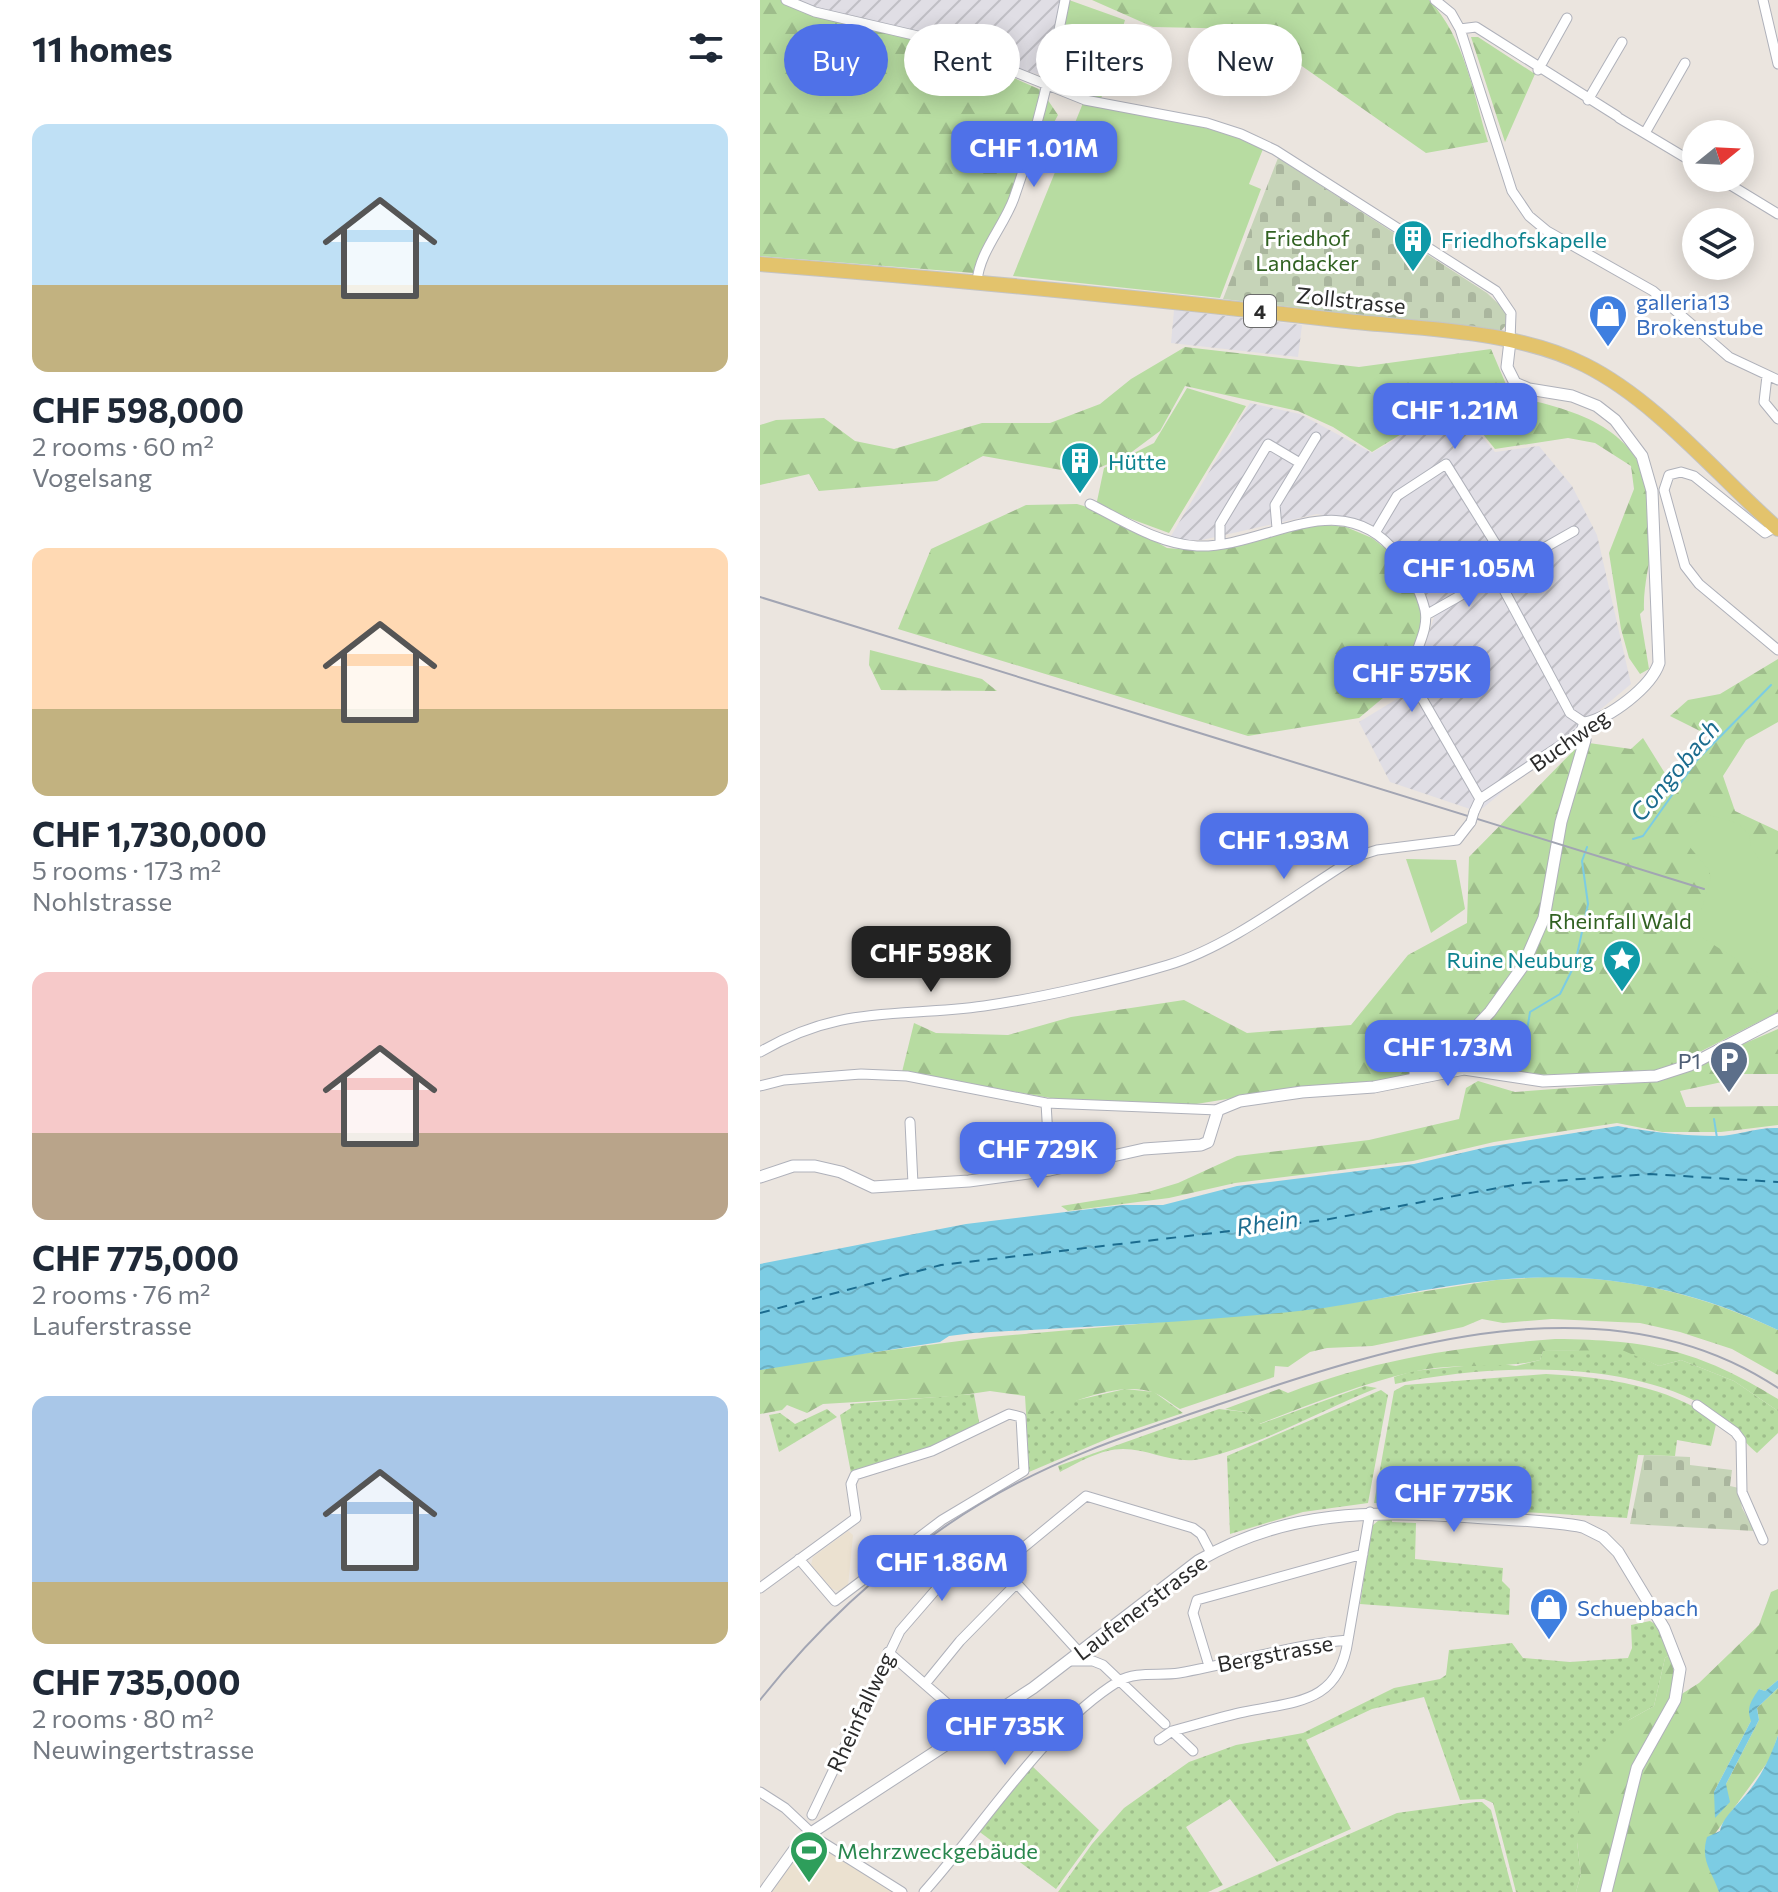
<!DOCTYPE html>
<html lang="en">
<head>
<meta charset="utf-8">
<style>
	:root { --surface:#fff; --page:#f2f2f3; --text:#1f2937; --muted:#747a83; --accent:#4f71e8 }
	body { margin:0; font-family:Commissioner,sans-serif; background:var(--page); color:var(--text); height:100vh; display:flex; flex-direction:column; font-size:30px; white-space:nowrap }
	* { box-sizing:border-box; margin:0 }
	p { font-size:26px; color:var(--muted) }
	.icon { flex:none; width:44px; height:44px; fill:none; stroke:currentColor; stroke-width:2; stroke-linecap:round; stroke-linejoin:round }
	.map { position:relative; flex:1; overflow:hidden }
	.side { display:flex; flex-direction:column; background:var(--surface); width:760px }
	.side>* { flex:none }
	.hud { position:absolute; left:24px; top:24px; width:760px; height:72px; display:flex; gap:16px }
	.needle { width:52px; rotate:72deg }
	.fabs { position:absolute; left:922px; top:120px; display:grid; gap:16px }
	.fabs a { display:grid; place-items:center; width:72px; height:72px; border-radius:50%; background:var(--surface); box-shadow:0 4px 20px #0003; font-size:40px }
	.price { position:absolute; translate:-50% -68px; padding:0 18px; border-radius:16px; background:var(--accent); color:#fff; font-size:26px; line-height:52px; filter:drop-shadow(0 2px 4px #0008) }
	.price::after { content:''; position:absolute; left:50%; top:48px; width:24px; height:18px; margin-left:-12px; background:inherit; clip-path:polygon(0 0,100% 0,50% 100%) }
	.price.current { background:#222; color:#fff }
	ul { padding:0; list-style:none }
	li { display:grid; align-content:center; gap:16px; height:424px; padding:0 32px }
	li span { display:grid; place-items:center; height:248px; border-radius:16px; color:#555 }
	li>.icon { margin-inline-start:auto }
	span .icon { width:144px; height:144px; fill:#fffc; stroke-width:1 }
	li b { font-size:34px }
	h2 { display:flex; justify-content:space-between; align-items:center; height:96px; padding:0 32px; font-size:34px }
	.tag { padding:0 28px; border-radius:36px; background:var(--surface); box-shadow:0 4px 20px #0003; font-size:28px; line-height:72px }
	.tag.current { background:var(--accent); color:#fff }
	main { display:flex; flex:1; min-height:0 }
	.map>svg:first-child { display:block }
</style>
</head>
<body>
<main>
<section class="side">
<h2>11 homes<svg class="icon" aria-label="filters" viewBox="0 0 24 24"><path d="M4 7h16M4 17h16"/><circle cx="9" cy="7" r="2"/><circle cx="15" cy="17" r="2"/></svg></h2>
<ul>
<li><span style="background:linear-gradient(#bfe0f5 65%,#c2b280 0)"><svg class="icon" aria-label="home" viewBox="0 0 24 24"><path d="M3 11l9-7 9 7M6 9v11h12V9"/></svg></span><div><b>CHF 598,000</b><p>2 rooms · 60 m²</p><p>Vogelsang</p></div></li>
<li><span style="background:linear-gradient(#ffd9b3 65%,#c2b280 0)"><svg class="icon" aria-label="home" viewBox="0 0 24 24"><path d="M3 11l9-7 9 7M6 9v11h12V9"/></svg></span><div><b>CHF 1,730,000</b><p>5 rooms · 173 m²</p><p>Nohlstrasse</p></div></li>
<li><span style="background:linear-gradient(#f6c9c9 65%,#b9a48a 0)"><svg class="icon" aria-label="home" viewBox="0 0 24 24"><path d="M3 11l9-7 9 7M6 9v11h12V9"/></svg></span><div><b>CHF 775,000</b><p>2 rooms · 76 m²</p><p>Lauferstrasse</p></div></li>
<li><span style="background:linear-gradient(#a9c7e8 75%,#c2b280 0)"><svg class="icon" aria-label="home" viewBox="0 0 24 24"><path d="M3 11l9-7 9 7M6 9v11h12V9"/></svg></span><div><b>CHF 735,000</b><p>2 rooms · 80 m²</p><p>Neuwingertstrasse</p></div></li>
</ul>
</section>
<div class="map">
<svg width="1018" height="1892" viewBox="0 0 1018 1892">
	<defs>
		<pattern id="industrial-furrows" width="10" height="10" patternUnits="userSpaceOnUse" patternTransform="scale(2)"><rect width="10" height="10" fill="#e0dee5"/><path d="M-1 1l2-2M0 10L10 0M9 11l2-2" fill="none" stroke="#c0bfc5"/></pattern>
		<pattern id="grass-dots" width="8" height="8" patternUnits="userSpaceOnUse" patternTransform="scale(2)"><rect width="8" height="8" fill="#b7dca1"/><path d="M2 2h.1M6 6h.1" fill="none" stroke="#9ebd8b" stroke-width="1.8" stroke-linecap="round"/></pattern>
		<pattern id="forest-firs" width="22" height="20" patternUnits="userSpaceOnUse" patternTransform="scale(2)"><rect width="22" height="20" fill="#b7dca1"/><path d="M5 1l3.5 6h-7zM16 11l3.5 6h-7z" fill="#9ebd8b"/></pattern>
		<pattern id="cemetery-stones" width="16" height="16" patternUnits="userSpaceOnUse" patternTransform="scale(2)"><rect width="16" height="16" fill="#c6d4b8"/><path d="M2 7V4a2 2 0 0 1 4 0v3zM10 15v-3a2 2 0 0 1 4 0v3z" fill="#aab69e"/></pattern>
		<pattern id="water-waves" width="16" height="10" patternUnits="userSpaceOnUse" patternTransform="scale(2)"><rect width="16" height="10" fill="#7ccce3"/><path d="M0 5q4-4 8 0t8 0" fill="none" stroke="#6bafc3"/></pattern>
	</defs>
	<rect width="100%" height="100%" fill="#ebe5df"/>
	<path fill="url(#industrial-furrows)" d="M23 0H304L290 78Z
		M414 310 542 325 538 357 411 343Z
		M490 403 540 414 612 453 688 408 710 422 735 452 779 446 812 486 837 535 871 684 723 808 710 809 630 782 599 722 650 691 674 617 663 587 637 549 611 524 557 514 442 540 408 541Z"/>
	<path fill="#ebe1d0" d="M88 1531 93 1535 88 1586 79 1591 72 1589 51 1565 53 1557Z
		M57 1842 136 1892H12L35 1859Z"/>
	<path fill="url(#grass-dots)" d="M863 1349 899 1366 921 1360 974 1381 1018 1411V1433L997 1453C981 1440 974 1424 953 1411 870 1358 728 1364 635 1384L634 1377 653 1371 734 1363 756 1366 780 1360 783 1351Z
		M786 1374C848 1377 905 1386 957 1420L951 1446 917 1440 915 1456 878 1455 867 1518 614 1503 634 1391 645 1385Z
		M605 1386 617 1388C559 1411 502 1445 441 1459 414 1465 390 1449 363 1449 341 1449 319 1462 300 1472L298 1466 459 1409 485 1412 500 1424Z
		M365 1389 394 1392 423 1413 354 1436 269 1472 266 1412Z
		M621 1390 628 1395 608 1503 543 1512 470 1534 467 1456Z
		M214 1394 220 1427 171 1450 91 1473 80 1415 91 1408 90 1404Z
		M67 1409 77 1417 19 1452 9 1415 20 1413 35 1424Z
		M632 1518V1522L656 1523 655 1559 743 1568 742 1581 750 1589 749 1615 600 1604 612 1526 619 1520Z
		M890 1621 895 1624 911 1654 905 1658 894 1706 869 1720 817 1842 821 1874 816 1892H756L733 1803 724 1799 700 1800 664 1697 612 1709 546 1740 591 1829 517 1862 470 1799 426 1827 463 1885 448 1892H298L332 1844 364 1808 429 1762 476 1745 543 1733 634 1688 680 1679 686 1675 689 1650 752 1643 763 1658 810 1662 868 1658 872 1648 871 1625Z
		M271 1765 339 1830 296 1889 217 1830Z
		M716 1802H722L731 1810 753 1892H458L637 1813Z"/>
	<path fill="url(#forest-firs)" d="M0 0H23L170 41 281 90 298 115 214 273 0 256Z
		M332 0H669C705 38 713 93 728 142L666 153 489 29 393 27Z
		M711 37H718L775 74 745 142Z
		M425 347 599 367 731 349 751 396C837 413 900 439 892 541 890 564 883 586 884 610L880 614 889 669 880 674 869 658 861 629 849 553 874 489 871 466 835 443 808 438 735 449 709 417 687 406 612 452 573 427 538 411 425 386 400 431 365 457 324 474 223 456 177 481 59 491 49 474 0 485V425L16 420 64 418 95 441 134 449 222 423H290L340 404 371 379Z
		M317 504 344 512 407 548 442 551 560 524 586 527 612 538 634 555 654 581 664 617 650 660 630 692 599 718 488 736 138 629 171 549 266 505Z
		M110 650 222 679 237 691 121 690 109 665Z
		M1018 659V722L986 740 963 776 975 811 1018 831V1012L922 1061 890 1073 770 1076 717 1064H697L610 1085 547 1086 430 1105 302 1100 142 1072 154 1023 176 1033 248 1035 311 1017 424 1000 487 1033 591 1025 648 955 707 923 709 857 822 742 871 749 883 738 906 775 913 776 958 740 910 716 928 700 960 694Z
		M1018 1029V1074H962V1082L920 1091 926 1107 1018 1106V1125L961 1132H902L857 1123 734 1142 653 1161 475 1183 409 1198 308 1211 301 1206 388 1192 418 1183 477 1156 609 1140 699 1119 706 1088 718 1081 755 1092 888 1082 907 1077Z
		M784 1277C867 1276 943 1295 1018 1330V1375L972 1349 920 1332 880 1323 792 1319 743 1323 722 1319 703 1327 612 1346 567 1348 550 1352 528 1367 515 1366 514 1377 420 1409C411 1404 402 1395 392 1392 359 1381 304 1403 276 1420L266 1412 265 1396 230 1391 196 1396 63 1404 47 1413 27 1405 22 1410 0 1414V1370L31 1363 230 1337 559 1308 736 1280Z
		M795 1339C889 1340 937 1349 1018 1399V1411L974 1381 921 1360 899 1366 862 1350 783 1351 780 1360C741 1370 694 1362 652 1372 600 1384 549 1405 499 1424L485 1412 465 1409 519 1389 528 1393C615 1359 702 1346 795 1339Z
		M1018 1589V1680L1005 1691 999 1689 991 1721 954 1792 966 1784 999 1720 997 1708 1018 1688V1735L1010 1759 954 1835 959 1892H816L821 1874 817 1842 821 1766 869 1720 894 1706 905 1658 911 1654 915 1682 909 1702 939 1683 999 1625 1011 1592Z"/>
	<path fill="url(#cemetery-stones)" d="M518 158 727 293 746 311 747 324 740 332 463 299Z
		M884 1455 930 1457V1465L972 1470 970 1486 979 1488 982 1508 995 1531 870 1524Z"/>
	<path fill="#b7dca1" d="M309 0 365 20 341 99 298 83 295 72Z
		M323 103C383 118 448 121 503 149L489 184 501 189 460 298 253 276Z
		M427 388 486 406 409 533 336 506 344 468 394 443Z
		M946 814 977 823 989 834 991 847 1002 864 1018 868V980L1001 975 943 938 914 935 904 916 918 910 941 911 951 879 949 870 929 846V828Z
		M646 859 696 860 705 909 671 933Z"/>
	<path fill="url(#water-waves)" d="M858 1126C890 1132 924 1136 957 1136 976 1136 997 1127 1018 1128V1330C929 1287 835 1270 736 1280 670 1286 605 1304 539 1311 431 1322 322 1327 213 1333L189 1336 180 1342 0 1370V1264L206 1224 363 1205H403L477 1186 654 1164 727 1147Z
		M1018 1680V1688L997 1708 999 1720 966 1784 970 1802 955 1818 954 1792 991 1721C986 1708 991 1701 999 1689L1005 1691Z
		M1018 1735V1892H959C952 1871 940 1861 947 1837L960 1831C963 1816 980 1803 989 1791 1003 1773 1011 1756 1018 1735Z"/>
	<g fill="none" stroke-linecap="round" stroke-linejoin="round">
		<path stroke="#7ccce3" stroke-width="2" d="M873 839 883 836 937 760 1011 685
			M761 1068 770 1012 800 994 815 964 828 904 822 861 827 847
			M954 1119 957 1138"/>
		<path stroke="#1b6c8f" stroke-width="2" stroke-dasharray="10 8" stroke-linecap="butt" d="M0 1313 181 1265 564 1220 765 1183 890 1174 1018 1182"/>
		<g stroke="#afb1ba" stroke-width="11">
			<path id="minor" d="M26 0 55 12 175 40 325 100 447 123 481 134 515 150 736 291 751 313 750 341
				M675 0 691 13 700 29 752 191 769 216 787 231 893 291 969 357 1018 380
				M1003 0 1018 64
				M700 29 716 27 857 116
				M778 70 807 18
				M828 100 862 42
				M859 118 936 164
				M885 133 925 63
				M959 178 1018 214
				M217 282C219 252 244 226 254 198 277 133 292 67 305 0
				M1007 376 1004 402 1018 419
				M330 504C364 521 398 544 437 546 505 549 581 481 638 555 650 572 660 589 665 610 670 635 648 657 652 681L720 799
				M1018 526 1005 533 934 476 921 472 909 475 904 490 925 566 939 584 1018 650
				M517 528 515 505 556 437
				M615 533 637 496 686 464 750 567
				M460 543V524L508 444 540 463
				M736 575 810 713 825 723
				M666 615 814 531
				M714 812 720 799 822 731
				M0 1052C82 1004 137 1018 224 1006 279 998 355 981 408 965 472 946 540 891 598 856L617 850 697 840 711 822
				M0 1086 24 1080 101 1074 147 1076 286 1103 458 1110
				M286 1103 290 1170
				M150 1122 153 1184
				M937 1405 975 1432 981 1440 982 1492 1003 1540
				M241 1566 326 1496 433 1528 441 1534 451 1553
				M0 1588 96 1518 91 1484 95 1475 172 1451 249 1414 261 1417 264 1471 182 1520 75 1601 39 1559
				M128 1652 214 1727
				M308 1661H333L343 1665 405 1724
				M449 1666 433 1613 437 1600 603 1554
				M165 1684 200 1641 257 1583
				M412 1731 433 1751
				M399 1740 412 1731C436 1725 460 1717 484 1712 536 1701 579 1704 588 1640
				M0 1792 25 1808 59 1840 142 1892
				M52 1815 140 1631 218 1541 319 1652
				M164 1892C222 1828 285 1726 359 1681 375 1671 401 1676 419 1673 476 1663 530 1645 588 1640L610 1512"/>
		</g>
		<g stroke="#afb1ba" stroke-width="13">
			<path id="tertiary" d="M655 1078V1066L712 1031 730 1012 763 966 784 918 801 822 825 740 822 731 825 723C850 718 891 687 899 663L892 491 882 456 855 420 837 406 812 396 769 389 755 383 747 367 750 341
				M0 1177 33 1166H55L81 1172 113 1187 209 1181 290 1170 384 1149 441 1145 448 1142 458 1110 480 1101 542 1092 614 1087 704 1069 783 1081 896 1076 930 1065 1018 1019
				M4 1892 37 1846 51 1833 273 1688 438 1561C528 1509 612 1511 712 1517 749 1520 787 1520 823 1527L843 1537 858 1552 904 1628 920 1669 915 1700 877 1768 846 1892"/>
		</g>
		<g stroke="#c4c4c4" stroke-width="16">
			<path id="primary" d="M0 264C193 279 385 298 577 320 655 329 755 329 825 365 897 401 958 476 1018 529"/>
		</g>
		<use href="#minor" stroke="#fff" stroke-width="9"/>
		<use href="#tertiary" stroke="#fff" stroke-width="11"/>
		<use href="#primary" stroke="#e3c36c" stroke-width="14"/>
		<path stroke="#a2a5b3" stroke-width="2" d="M0 597 944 889
			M0 1700C61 1623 136 1555 220 1504 295 1458 377 1432 460 1404 634 1345 849 1275 1018 1388"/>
		<g stroke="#afb1ba" stroke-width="11" stroke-linecap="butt">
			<path id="minor-bridge" d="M711 822 714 812"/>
		</g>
		<use href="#minor-bridge" stroke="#fff" stroke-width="9"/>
	</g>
	<defs>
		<g id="building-pin" transform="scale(2)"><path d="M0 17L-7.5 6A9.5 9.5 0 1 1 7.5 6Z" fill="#0f9aa8" stroke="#fff"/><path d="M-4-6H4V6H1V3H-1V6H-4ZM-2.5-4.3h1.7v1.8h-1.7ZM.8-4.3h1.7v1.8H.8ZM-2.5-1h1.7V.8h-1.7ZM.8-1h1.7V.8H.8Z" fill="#fff"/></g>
		<g id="shop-pin" transform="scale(2)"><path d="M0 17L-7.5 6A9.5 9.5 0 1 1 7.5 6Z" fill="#3f7fe0" stroke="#fff"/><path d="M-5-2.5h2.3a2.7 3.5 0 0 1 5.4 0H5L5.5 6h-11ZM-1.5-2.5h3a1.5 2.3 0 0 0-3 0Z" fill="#fff"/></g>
		<g id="sight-pin" transform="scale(2)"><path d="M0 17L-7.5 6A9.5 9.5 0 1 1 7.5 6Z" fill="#0f9aa8" stroke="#fff"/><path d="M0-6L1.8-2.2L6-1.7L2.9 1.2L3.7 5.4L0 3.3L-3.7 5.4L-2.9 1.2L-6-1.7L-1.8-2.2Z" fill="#fff"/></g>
		<g id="parking-pin" transform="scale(2)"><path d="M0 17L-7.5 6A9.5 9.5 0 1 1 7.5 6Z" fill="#5c6f8a" stroke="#fff"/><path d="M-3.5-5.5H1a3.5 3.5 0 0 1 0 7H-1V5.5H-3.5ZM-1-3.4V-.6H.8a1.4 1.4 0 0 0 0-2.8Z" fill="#fff"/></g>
		<g id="stadium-pin" transform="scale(2)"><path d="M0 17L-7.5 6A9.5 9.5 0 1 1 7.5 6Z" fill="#2e9e5b" stroke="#fff"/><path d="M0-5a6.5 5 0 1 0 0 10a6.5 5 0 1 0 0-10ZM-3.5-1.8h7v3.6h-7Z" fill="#fff"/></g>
	</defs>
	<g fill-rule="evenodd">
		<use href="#building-pin" x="653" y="239"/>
		<use href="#shop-pin" x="848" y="314"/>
		<use href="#building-pin" x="320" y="461"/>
		<use href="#sight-pin" x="862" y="959"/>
		<use href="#parking-pin" x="969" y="1060"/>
		<use href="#shop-pin" x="789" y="1607"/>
		<use href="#stadium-pin" x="49" y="1850"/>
	</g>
	<g text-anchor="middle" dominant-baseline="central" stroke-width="6" stroke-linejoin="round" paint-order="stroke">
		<rect fill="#fff" stroke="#6b6b6b" stroke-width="2" x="484" y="295" width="32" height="32" rx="6"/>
		<g font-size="20" font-weight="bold" fill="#2b2b2b">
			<text x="500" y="311">4</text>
		</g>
		<g font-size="22" fill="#316222" stroke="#fff">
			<text x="547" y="237">Friedhof<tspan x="547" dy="25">Landacker</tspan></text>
			<text x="860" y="920">Rheinfall Wald</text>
		</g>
		<g font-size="22" fill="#0d838f" stroke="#fff" text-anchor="start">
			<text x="681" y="239">Friedhofskapelle</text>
			<text x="348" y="461">Hütte</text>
			<text x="834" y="959" text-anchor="end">Ruine Neuburg</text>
		</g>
		<g font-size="22" fill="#2b2b2b" stroke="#fff">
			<text transform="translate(591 300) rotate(6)">Zollstrasse</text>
			<text transform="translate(809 740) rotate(-35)">Buchweg</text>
			<text transform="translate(380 1607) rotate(-37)">Laufenerstrasse</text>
			<text transform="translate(515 1653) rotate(-11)">Bergstrasse</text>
			<text transform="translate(100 1712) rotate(-65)">Rheinfallweg</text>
		</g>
		<g font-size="22" fill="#366cbe" stroke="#fff" text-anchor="start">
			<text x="876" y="301">galleria13<tspan x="876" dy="25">Brokenstube</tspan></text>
			<text x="817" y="1607">Schuepbach</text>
		</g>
		<g font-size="22" fill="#4e5e75" stroke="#fff" text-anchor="end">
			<text x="941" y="1060">P1</text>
		</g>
		<g font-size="22" fill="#27864d" stroke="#fff" text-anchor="start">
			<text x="77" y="1850">Mehrzweckgebäude</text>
		</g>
		<g font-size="24" font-style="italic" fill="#1b6c8f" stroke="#fff">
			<text transform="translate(914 770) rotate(-50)">Congobach</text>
			<text transform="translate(507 1222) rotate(-9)">Rhein</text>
		</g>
	</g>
</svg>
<div class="fabs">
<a><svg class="needle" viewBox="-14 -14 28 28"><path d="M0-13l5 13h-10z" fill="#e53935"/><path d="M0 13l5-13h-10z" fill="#747a83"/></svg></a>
<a><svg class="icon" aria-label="layers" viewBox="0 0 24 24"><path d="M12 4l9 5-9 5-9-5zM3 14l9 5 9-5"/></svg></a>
</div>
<b class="price" style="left:274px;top:189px">CHF 1.01M</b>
<b class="price" style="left:695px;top:451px">CHF 1.21M</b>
<b class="price" style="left:709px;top:609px">CHF 1.05M</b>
<b class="price" style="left:652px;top:714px">CHF 575K</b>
<b class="price" style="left:524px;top:881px">CHF 1.93M</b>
<b class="price current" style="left:171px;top:994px">CHF 598K</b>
<b class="price" style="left:688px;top:1088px">CHF 1.73M</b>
<b class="price" style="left:278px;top:1190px">CHF 729K</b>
<b class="price" style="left:694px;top:1534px">CHF 775K</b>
<b class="price" style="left:182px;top:1603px">CHF 1.86M</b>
<b class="price" style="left:245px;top:1767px">CHF 735K</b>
<div class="hud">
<a class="tag current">Buy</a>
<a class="tag">Rent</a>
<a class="tag">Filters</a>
<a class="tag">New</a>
</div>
</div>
</main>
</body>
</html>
